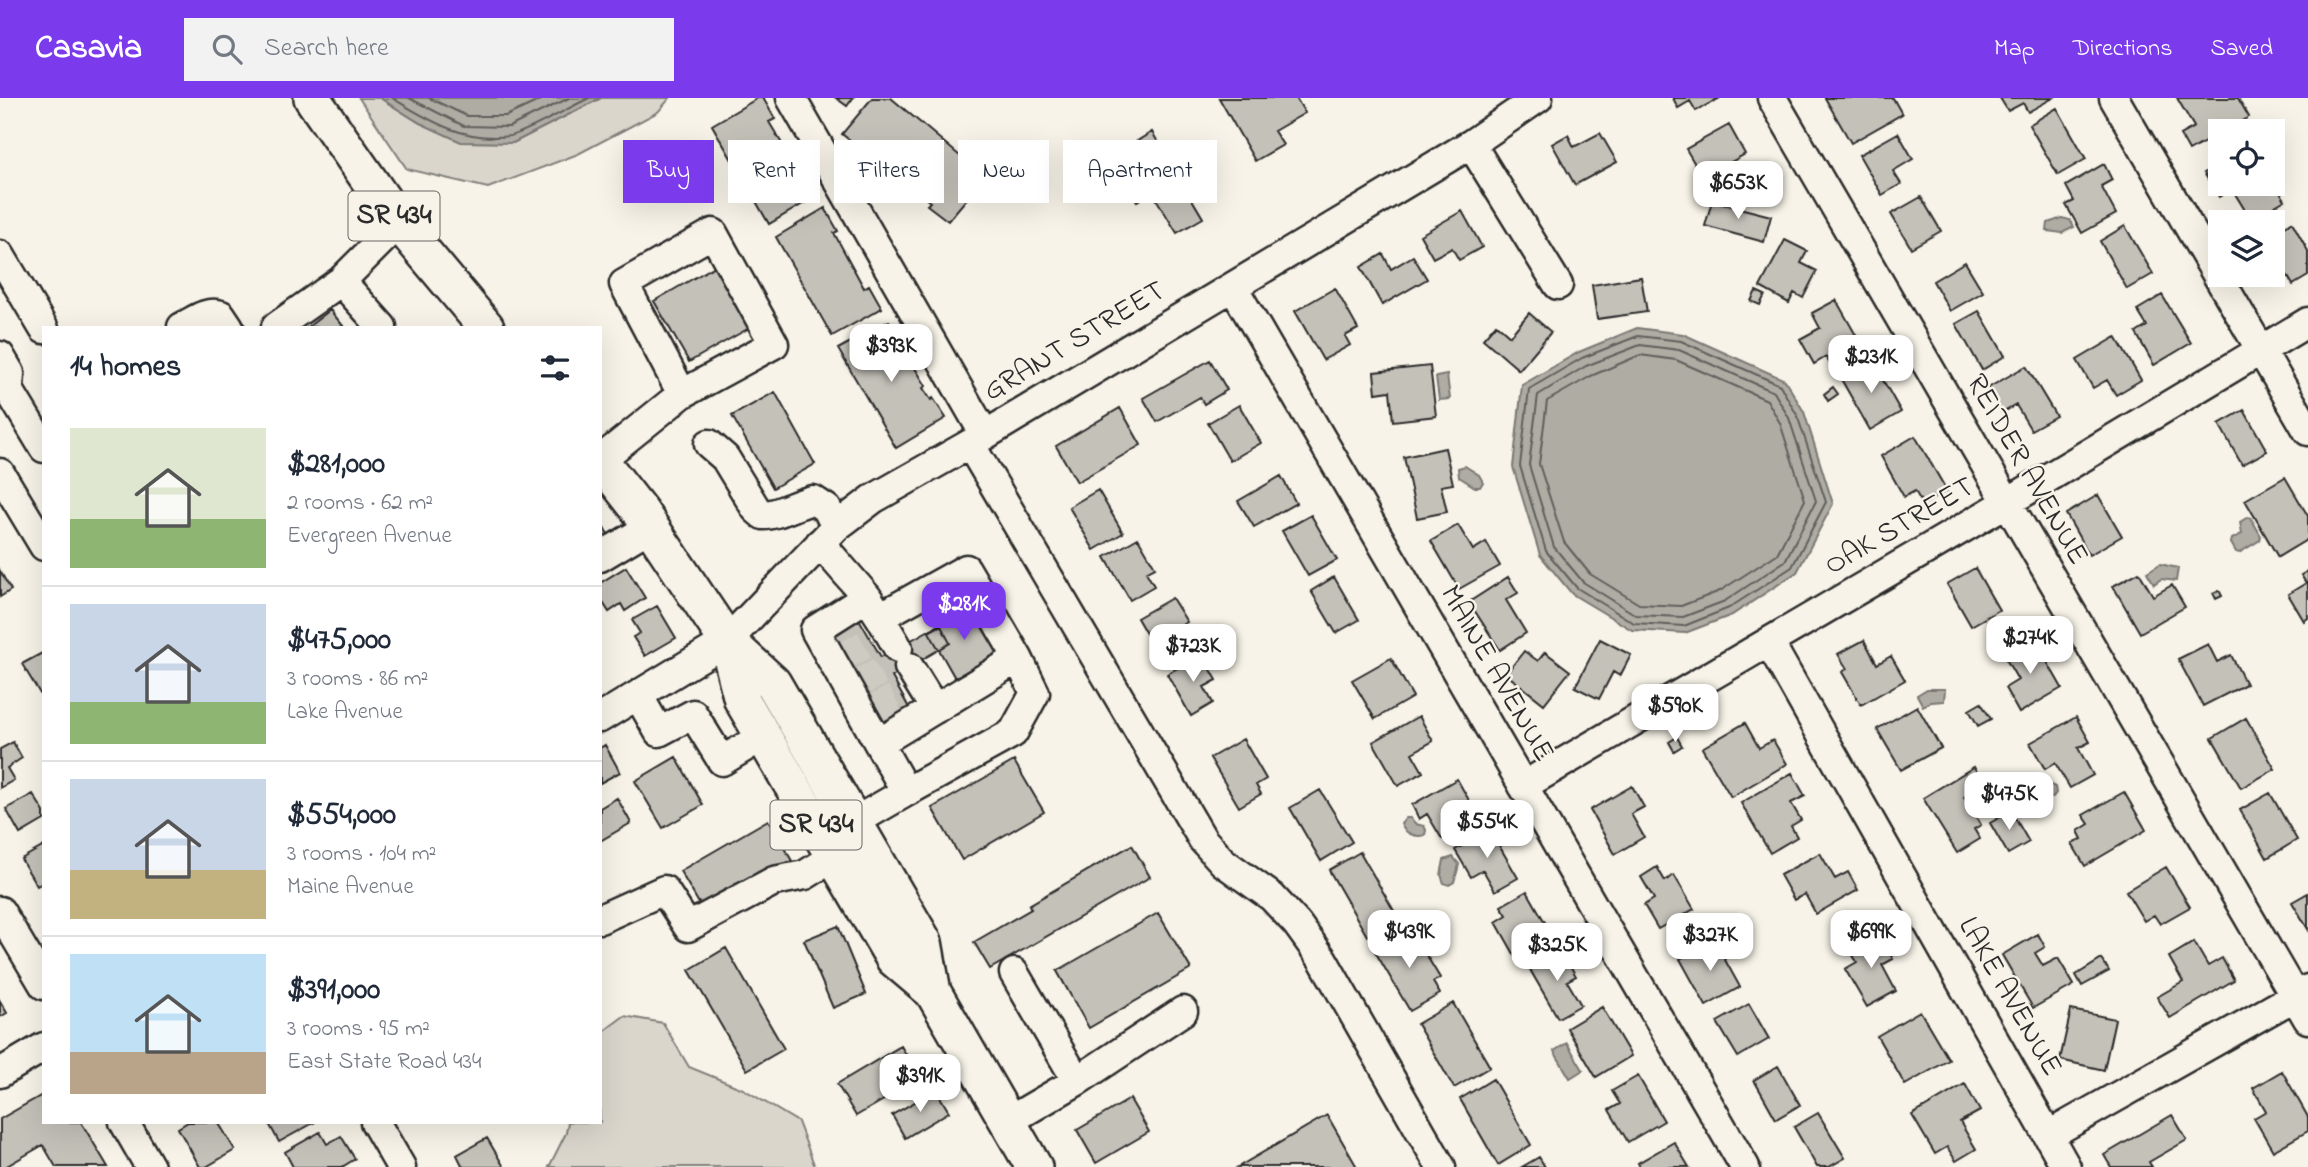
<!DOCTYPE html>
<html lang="en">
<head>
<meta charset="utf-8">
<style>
	:root { --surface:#fff; --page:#f2f2f3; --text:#1f2937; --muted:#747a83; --line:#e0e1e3; --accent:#7c3aed }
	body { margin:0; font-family:"Indie Flower",sans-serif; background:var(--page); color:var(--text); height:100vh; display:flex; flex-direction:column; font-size:26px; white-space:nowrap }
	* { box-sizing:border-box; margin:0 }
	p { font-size:23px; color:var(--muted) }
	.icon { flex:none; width:38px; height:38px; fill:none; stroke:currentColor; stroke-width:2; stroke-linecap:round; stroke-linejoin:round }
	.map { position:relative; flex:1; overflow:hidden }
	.details { position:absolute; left:42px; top:228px; width:560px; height:798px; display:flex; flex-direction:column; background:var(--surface); border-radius:0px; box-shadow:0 7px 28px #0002 }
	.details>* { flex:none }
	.banner { position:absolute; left:623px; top:42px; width:665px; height:63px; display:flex; gap:14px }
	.buttons { position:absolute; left:2208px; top:21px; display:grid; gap:14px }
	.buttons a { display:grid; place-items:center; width:77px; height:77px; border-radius:0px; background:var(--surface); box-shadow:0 7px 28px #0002; font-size:35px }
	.price { position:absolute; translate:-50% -60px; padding:0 16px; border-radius:14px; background:#fff; color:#222; font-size:23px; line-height:46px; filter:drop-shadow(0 2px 4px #0008) }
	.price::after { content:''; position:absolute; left:50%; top:42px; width:21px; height:16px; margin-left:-10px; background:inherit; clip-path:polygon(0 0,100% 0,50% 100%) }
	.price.active { background:var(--accent); color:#fff }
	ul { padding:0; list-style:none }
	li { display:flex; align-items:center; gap:21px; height:175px; padding:0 28px }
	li+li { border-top:2px solid var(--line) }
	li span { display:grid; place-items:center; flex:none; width:196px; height:140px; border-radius:0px; color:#555 }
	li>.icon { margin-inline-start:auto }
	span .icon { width:84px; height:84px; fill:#fffc; stroke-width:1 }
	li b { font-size:30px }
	h2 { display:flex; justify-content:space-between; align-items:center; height:84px; padding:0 28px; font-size:30px }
	.pill { padding:0 24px; border-radius:0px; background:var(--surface); box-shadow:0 7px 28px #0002; font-size:24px; line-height:63px }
	.pill.active { background:var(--accent); color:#fff }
	header { display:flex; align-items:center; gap:42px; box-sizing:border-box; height:98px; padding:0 35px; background:var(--accent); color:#fff }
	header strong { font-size:33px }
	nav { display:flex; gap:38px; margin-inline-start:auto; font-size:24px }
	.search { width:490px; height:63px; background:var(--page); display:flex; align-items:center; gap:18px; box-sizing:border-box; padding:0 24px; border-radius:0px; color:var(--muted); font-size:26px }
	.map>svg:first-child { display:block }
</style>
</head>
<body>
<header>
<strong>Casavia</strong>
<div class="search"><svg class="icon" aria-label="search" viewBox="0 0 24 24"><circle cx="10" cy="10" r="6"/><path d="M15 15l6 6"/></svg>Search here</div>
<nav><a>Map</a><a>Directions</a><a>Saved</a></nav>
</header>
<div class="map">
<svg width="2308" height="1069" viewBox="0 0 2308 1069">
	<rect width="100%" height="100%" fill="#f7f3e8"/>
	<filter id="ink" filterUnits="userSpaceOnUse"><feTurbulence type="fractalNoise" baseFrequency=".0143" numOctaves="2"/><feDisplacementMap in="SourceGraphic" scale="14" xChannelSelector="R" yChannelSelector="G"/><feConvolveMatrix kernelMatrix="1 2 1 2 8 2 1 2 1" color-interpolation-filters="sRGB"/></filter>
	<g filter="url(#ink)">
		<path fill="#dad6cc" stroke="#82807c" stroke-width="2" d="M359 0H380L420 25 513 45 601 0H670L658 14 578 56 488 90 407 71Z
			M624 918 663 925 689 969 743 991 798 1024 815 1069H549L566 1035 568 1024H600V936Z"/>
		<path fill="#afaca4" stroke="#7a7874" stroke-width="2" d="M380 0H601L513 45 461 44 420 25Z
			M2062 120 2070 122 2074 129 2062 135 2047 133 2048 125Z
			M1637 230 1683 236 1785 282 1804 314 1833 406 1797 474 1732 517 1685 535 1632 532 1572 496 1540 457 1513 369 1522 287 1579 254Z
			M1447 277 1450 301 1439 302 1436 279Z
			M1465 368 1479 377 1483 384 1480 389H1475L1459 379 1458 370Z
			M2248 419 2251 420 2261 438 2260 442 2239 455 2236 454 2231 445 2232 441 2242 436 2240 424Z
			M2160 466 2178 470 2176 483 2161 481 2154 486 2147 474Z
			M1927 591H1945L1944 603 1931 604 1923 608 1917 597Z
			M2039 677 2046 685 2055 689 2056 695 2052 700 2038 697 2031 685V680Z
			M1406 720H1410L1416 726 1424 728 1426 732 1425 737C1415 740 1404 735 1401 726Z
			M1453 759 1459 766C1458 772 1456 777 1454 784L1449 787 1444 785 1441 777 1444 762Z
			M1567 945 1583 972 1570 980 1554 953Z"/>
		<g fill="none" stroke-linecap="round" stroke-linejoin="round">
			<path stroke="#605f5b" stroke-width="2" d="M392 0C430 23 463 44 510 38 526 35 572 8 589 0
				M409 0 464 28 509 29 569 0
				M429 0 467 18H506L545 0
				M1638 238 1681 243 1780 287 1797 317 1826 404 1792 469 1729 510 1684 528 1634 525 1577 490 1546 453 1520 368 1529 291 1582 260Z
				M1640 247 1679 252 1774 294 1789 320 1816 403 1785 463 1725 503 1683 519 1636 517 1583 484 1554 449 1529 367 1538 297 1586 268Z
				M1640 257 1676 262 1767 302 1780 325 1805 402 1777 456 1720 493 1681 508 1639 506 1590 476 1564 444 1539 366 1547 303 1591 278Z"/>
		</g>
		<path fill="#c4c1b9" stroke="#2b2b2b" stroke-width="2" d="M758 0H763L775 21 769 24 802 79 806 76 818 97 769 126 712 27Z
			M836 0H853L847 8Z
			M872 0H891L985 79 948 123 927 107 930 104 866 51 864 54 842 36Z
			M1219 0H1296L1305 15 1274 33 1283 47 1255 63Z
			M1673 0H1720L1696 13 1690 3 1678 10Z
			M1825 0H1893L1902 16 1851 45Z
			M2000 0H2053L2028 14 2023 5 2008 13Z
			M2177 0H2238L2249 19 2189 53 2180 37 2194 29Z
			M2057 10 2086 61 2058 77 2029 27Z
			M1729 27 1745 56 1703 80 1686 51Z
			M1152 34 1203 120 1177 135 1152 94 1137 103 1111 59Z
			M1600 35 1617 64 1575 87 1552 46 1568 37 1574 49Z
			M1898 35 1913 61 1893 73 1901 86 1882 97 1859 57Z
			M2221 65V86H2273V82L2285 102 2251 122 2232 91 2219 99 2204 75Z
			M2104 66 2112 82 2101 88 2116 116 2082 135 2066 107 2074 103 2066 88Z
			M1921 99 1941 133 1911 150 1891 116Z
			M1712 103 1771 118 1764 144 1705 128Z
			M825 110 838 133 834 135 864 190 869 187 882 210 832 238 776 139Z
			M1462 113 1482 149 1459 162 1452 150 1433 160 1420 137Z
			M2292 124 2308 153V178L2293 187 2273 154V135Z
			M2125 128 2153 176 2127 191 2100 143Z
			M1785 142 1807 153 1801 165 1817 173 1803 200 1794 195 1789 205 1760 189Z
			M1383 156 1391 171 1413 158 1427 181 1382 207 1361 169Z
			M1965 164 1983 194 1950 213 1933 183Z
			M715 168 751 229 689 264 654 203Z
			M1641 179 1647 214 1597 221 1592 187Z
			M1335 190 1358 231 1345 238 1350 247 1323 262 1295 213Z
			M1756 193 1765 197 1760 207 1751 203Z
			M2162 197 2191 245 2154 267 2136 235 2147 228 2137 212Z
			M1836 202 1865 253 1833 271 1826 259 1814 266 1800 241 1820 230 1812 215Z
			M330 212 344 229H308Z
			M1979 213 2005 258 1982 272 1956 226Z
			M1529 215 1551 234 1519 272 1483 241 1496 226 1510 238Z
			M889 223 902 244 897 247 905 259 907 257 926 288 923 290 931 302 933 300 946 320 896 350 838 251Z
			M2116 239 2141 282 2116 297 2107 282 2093 290 2077 262Z
			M1210 262 1227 292 1204 306 1200 299 1157 324 1143 300Z
			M1872 263 1901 314 1870 332 1841 281Z
			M1430 268 1436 318 1393 323 1390 293 1376 295 1374 274Z
			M2026 268 2056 318 2031 332 2016 307 2002 315 1988 290Z
			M1833 289 1838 296 1828 303 1824 296Z
			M775 294 815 366 773 390 732 318Z
			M1239 307 1261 345 1230 363 1208 325Z
			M1120 310 1141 347 1077 384 1056 348Z
			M2244 312 2267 353 2242 367 2219 326Z
			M1915 338 1947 393 1923 407 1915 393 1904 399 1881 358Z
			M1445 350 1453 386 1441 388 1447 414 1417 420 1404 359Z
			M1281 378 1296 405 1254 429 1238 403Z
			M2285 379 2308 418V441L2278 459 2245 402Z
			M1098 392 1123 435 1094 452 1069 409Z
			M2098 397 2122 438 2089 457 2066 416Z
			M1311 417 1337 462 1308 478 1282 433Z
			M600 423 614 446 600 454Z
			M1458 427 1473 452 1486 444 1500 468 1459 491 1431 443Z
			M1138 440 1155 469 1146 474 1154 488 1130 502 1105 459Z
			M626 469 645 500 625 513 621 506 609 514 600 500V485Z
			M1975 470 1999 512 1971 528 1947 486Z
			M0 473 11 492 0 499Z
			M2308 473V520L2304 523 2288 496 2306 485 2301 477Z
			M2139 474 2153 498 2172 487 2185 509 2140 535 2113 488Z
			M1334 479 1359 522 1336 535 1311 493Z
			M1508 479 1518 495 1506 502 1526 535 1500 552 1469 504Z
			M2219 492 2222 498 2216 501 2213 495Z
			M1172 500 1187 524 1175 531 1182 544 1159 558 1137 520Z
			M657 508 676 540 645 558 633 539 640 535 632 522Z
			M973 509 999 554 955 580 929 534Z
			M859 521 881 559 940 526 950 545 892 579 913 617 882 635 828 539Z
			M2033 539 2062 590 2019 615 2005 590 2018 582 2003 556Z
			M1600 541 1631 557 1620 578 1613 574 1599 601 1575 589Z
			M1864 542 1877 566 1891 558 1905 582 1861 607 1842 574 1847 571 1838 556Z
			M2208 546 2217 564 2231 557 2246 586 2203 608 2178 561Z
			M1524 553 1538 563 1545 554 1570 573 1544 606 1506 576Z
			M44 554V598L42 599 22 566Z
			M1202 556 1217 582 1204 589 1213 605 1191 618 1167 576Z
			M1391 560 1413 599 1375 621 1352 582Z
			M1981 605 1991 621 1978 628 1969 612Z
			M1917 608 1941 650 1901 672 1877 631Z
			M1419 618 1433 643 1412 655 1423 674 1398 688 1373 644Z
			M2076 619 2090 644 2078 650 2093 677 2070 690 2055 665 2045 671 2030 645Z
			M2246 620 2275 671 2241 690 2212 640Z
			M1745 625 1759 650 1773 642 1787 666 1731 699 1702 650Z
			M1677 639 1682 648 1674 653 1669 644Z
			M1243 641 1266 681 1256 687 1261 696 1239 709 1210 660Z
			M13 644 22 660 7 670 14 682 0 690V651Z
			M605 647 620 674 600 685V650Z
			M676 659 703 707 663 730 635 683Z
			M1014 663 1044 714 962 762 932 710Z
			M1974 669 1984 686 1964 699 1981 727 1974 731 1980 741 1957 755 1923 700Z
			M1792 675 1805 698 1791 705 1801 722 1791 728 1797 739 1770 755 1741 705Z
			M1457 681 1479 720 1442 741 1427 716 1419 721 1412 707Z
			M1632 688 1644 709 1631 716 1644 739 1615 756 1590 712Z
			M1320 692 1352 744 1321 763 1290 710Z
			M2124 694 2146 732 2085 768 2072 746 2082 741 2078 733 2089 726 2083 717Z
			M2270 695 2297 742 2267 760 2240 712Z
			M33 696 44 714V722L20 736 6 711Z
			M617 700 631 725 600 743V710Z
			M2011 713 2029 744 2008 756 1990 725Z
			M768 722 792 763 704 814 680 773Z
			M1490 732 1518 780 1495 793 1483 772 1471 779 1455 752Z
			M1132 747 1150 779 990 871 974 844 1031 811 1029 807Z
			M44 748V784L37 788 21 761Z
			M1360 754 1398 820 1367 838 1329 772Z
			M1820 755 1835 781 1848 774 1858 792 1816 816 1805 796 1794 802 1780 777Z
			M1657 769 1665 783 1674 777 1694 811 1658 831 1644 807 1654 801 1641 779Z
			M2166 769 2190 809 2160 826 2154 817 2144 823 2126 793Z
			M1527 793 1555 842 1518 863 1496 824 1507 817 1501 808Z
			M2308 795V831L2292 804Z
			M1158 815 1191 871 1089 930 1057 873Z
			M838 828 866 896 833 910 804 842Z
			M1400 833 1407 845 1416 840 1440 880 1433 884 1440 896 1410 913 1373 850Z
			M1877 834 1893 861 1882 867 1896 893 1867 909 1845 871 1857 864 1849 851Z
			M2038 836 2045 849 2035 855 2043 868 2058 860 2074 887 2033 910 2002 857Z
			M1714 842 1740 889 1706 908 1680 861Z
			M2194 844 2208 868 2222 860 2234 882 2170 920 2157 899 2183 884 2169 859Z
			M726 850 784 951 747 972 689 872Z
			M1561 852 1576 878 1567 883 1581 907 1558 920 1529 870Z
			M2102 861 2109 873 2082 888 2076 877Z
			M0 903 7 915 0 919Z
			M1453 905 1490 969 1454 990 1417 926Z
			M1749 906 1769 941 1738 959 1717 924Z
			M1602 909 1631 958 1596 979 1567 930Z
			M2071 912 2115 921 2104 972 2060 962Z
			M1920 913 1949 962 1905 987 1877 938Z
			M901 948 920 981 856 1018 837 986Z
			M1778 968 1800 1007 1776 1021 1754 982Z
			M2282 973 2308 1019V1033L2273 1053 2254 1020 2266 1013 2253 990Z
			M1638 978 1664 1023 1628 1044 1609 1012 1620 1006 1612 993Z
			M1493 981 1531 1047 1498 1067 1460 1001Z
			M1965 986 1980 1013 1960 1024 1976 1051 1956 1063 1947 1049 1935 1056 1912 1017Z
			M936 992 949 1014 905 1040 892 1017Z
			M44 996V1024H81L108 1069H56L43 1047 5 1069H0V1021Z
			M1130 1001 1149 1034 1096 1065 1077 1032Z
			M1818 1015 1845 1060 1829 1069H1817L1794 1029Z
			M1327 1017 1357 1069H1238Z
			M2172 1017 2187 1042 2149 1064 2152 1069H2111L2104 1057Z
			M188 1024H218L235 1052 206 1069H200L178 1030Z
			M268 1024H315L279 1044Z
			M320 1034 327 1046 341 1038 355 1061 342 1069H293L285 1054Z
			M487 1040 504 1069H463L457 1057Z
			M1674 1044 1689 1069H1640L1638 1065Z
			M1539 1059 1545 1069H1522Z"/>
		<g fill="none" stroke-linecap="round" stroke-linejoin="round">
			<path stroke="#cecbc2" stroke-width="28" stroke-dasharray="28 14" stroke-linecap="butt" d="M840 560 872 543
				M855 587 904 560
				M870 613 902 596"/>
			<g stroke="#2b2b2b" stroke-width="33">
				<path id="minor" d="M791 0 985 337
					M1772 0 2308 921
					M2114 0 2308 333
					M1471 46 1558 187
					M0 157 44 231
					M1233 189 1745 1069
					M182 229C194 223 207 212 221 217L229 229
					M276 229 341 183
					M382 229 341 183 399 125
					M0 258 10 275 9 292 44 350
					M709 346 725 360 756 411 763 417C776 418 798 405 813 402L827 411 836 429
					M970 346 1203 742 1223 764 1272 799 1297 826 1323 862 1441 1069
					M600 362 682 296 774 246 713 135 624 186 682 296
					M0 375 44 448
					M820 445 867 499 815 532 906 694 854 724
					M600 459 650 429
					M867 499 880 519 966 471 1018 560 1035 595 1013 635 906 694
					M880 519 898 550
					M1769 544 2066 1069
					M909 569 935 611
					M638 597 659 634 693 616 722 663 763 638
					M600 620 727 543 836 429 873 401 970 346 1471 46 1538 0
					M879 645 1018 560
					M1523 688 2006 405 2308 224
					M0 813 44 887
					M600 821 664 792 688 829 774 783 805 777 834 759
					M0 975 44 949
					M1077 983 1183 913
					M124 1024 150 1069
					M375 1024 401 1069
					M1007 1024 1077 983 1014 875
					M2049 1037 2308 891"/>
			</g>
			<g stroke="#2b2b2b" stroke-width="40">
				<path id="major" d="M312 0 399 125 486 229
					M600 362 640 413 727 543 773 585 924 844 933 894 1034 1069
					M727 543 742 602 834 759 894 861 933 894"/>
			</g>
			<use href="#minor" stroke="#f7f3e8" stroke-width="28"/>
			<use href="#major" stroke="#f7f3e8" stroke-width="35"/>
		</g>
	</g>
	<g text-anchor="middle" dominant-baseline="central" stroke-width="5" stroke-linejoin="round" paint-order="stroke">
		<g fill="#f7f3e8" stroke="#686764" stroke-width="2">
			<rect x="348.5" y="93.5" width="91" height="49" rx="5"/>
			<rect x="770.5" y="702.5" width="91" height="49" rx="5"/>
		</g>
		<g font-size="28" font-weight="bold" fill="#2b2b2b">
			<text x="394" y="118">SR 434</text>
			<text x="816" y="727">SR 434</text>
		</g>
		<g font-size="30" fill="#2b2b2b" stroke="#f7f3e8">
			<text transform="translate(1075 244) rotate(-31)">GRANT STREET</text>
			<text transform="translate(2026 372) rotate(60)">REIDER AVENUE</text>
			<text transform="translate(1900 429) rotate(-30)">OAK STREET</text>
			<text transform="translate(1496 576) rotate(60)">MAINE AVENUE</text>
			<text transform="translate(2009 899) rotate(60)">LAKE AVENUE</text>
		</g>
	</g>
</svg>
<div class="buttons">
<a><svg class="icon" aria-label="locate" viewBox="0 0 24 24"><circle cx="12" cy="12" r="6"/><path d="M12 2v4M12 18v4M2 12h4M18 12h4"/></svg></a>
<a><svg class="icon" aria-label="layers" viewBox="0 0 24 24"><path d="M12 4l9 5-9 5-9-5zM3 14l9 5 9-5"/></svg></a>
</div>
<b class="price" style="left:1738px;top:123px">$653K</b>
<b class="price" style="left:891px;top:286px">$393K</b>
<b class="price" style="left:1871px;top:297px">$231K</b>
<b class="price active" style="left:964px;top:544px">$281K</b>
<b class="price" style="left:2030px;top:578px">$274K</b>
<b class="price" style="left:1193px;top:586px">$723K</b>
<b class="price" style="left:1675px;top:646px">$590K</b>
<b class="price" style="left:2009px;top:734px">$475K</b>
<b class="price" style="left:1487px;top:762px">$554K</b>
<b class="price" style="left:1409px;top:872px">$439K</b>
<b class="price" style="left:1871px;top:872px">$699K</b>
<b class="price" style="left:1710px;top:875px">$327K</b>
<b class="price" style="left:1557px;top:885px">$325K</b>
<b class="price" style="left:920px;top:1016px">$391K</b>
<div class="banner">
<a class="pill active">Buy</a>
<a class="pill">Rent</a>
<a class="pill">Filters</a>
<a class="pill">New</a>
<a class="pill">Apartment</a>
</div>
<section class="details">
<h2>14 homes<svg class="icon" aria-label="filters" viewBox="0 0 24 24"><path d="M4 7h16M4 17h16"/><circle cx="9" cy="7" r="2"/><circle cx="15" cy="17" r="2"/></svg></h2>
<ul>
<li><span style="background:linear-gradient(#dfe7d0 65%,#8fb573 0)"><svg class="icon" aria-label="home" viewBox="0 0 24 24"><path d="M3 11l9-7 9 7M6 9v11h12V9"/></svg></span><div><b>$281,000</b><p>2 rooms · 62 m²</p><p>Evergreen Avenue</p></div></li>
<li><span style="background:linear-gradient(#c9d6e8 70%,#8fb573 0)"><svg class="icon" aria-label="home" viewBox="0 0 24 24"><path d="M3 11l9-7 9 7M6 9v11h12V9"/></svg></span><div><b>$475,000</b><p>3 rooms · 86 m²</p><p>Lake Avenue</p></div></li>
<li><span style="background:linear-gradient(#c9d6e8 65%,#c2b280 0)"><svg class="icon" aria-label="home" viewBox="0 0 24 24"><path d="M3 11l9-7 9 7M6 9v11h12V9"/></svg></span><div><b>$554,000</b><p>3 rooms · 104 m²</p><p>Maine Avenue</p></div></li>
<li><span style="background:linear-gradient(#bfe0f5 70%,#b9a48a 0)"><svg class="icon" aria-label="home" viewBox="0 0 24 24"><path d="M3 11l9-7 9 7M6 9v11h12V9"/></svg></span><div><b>$391,000</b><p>3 rooms · 95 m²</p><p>East State Road 434</p></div></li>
</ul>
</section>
</div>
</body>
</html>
